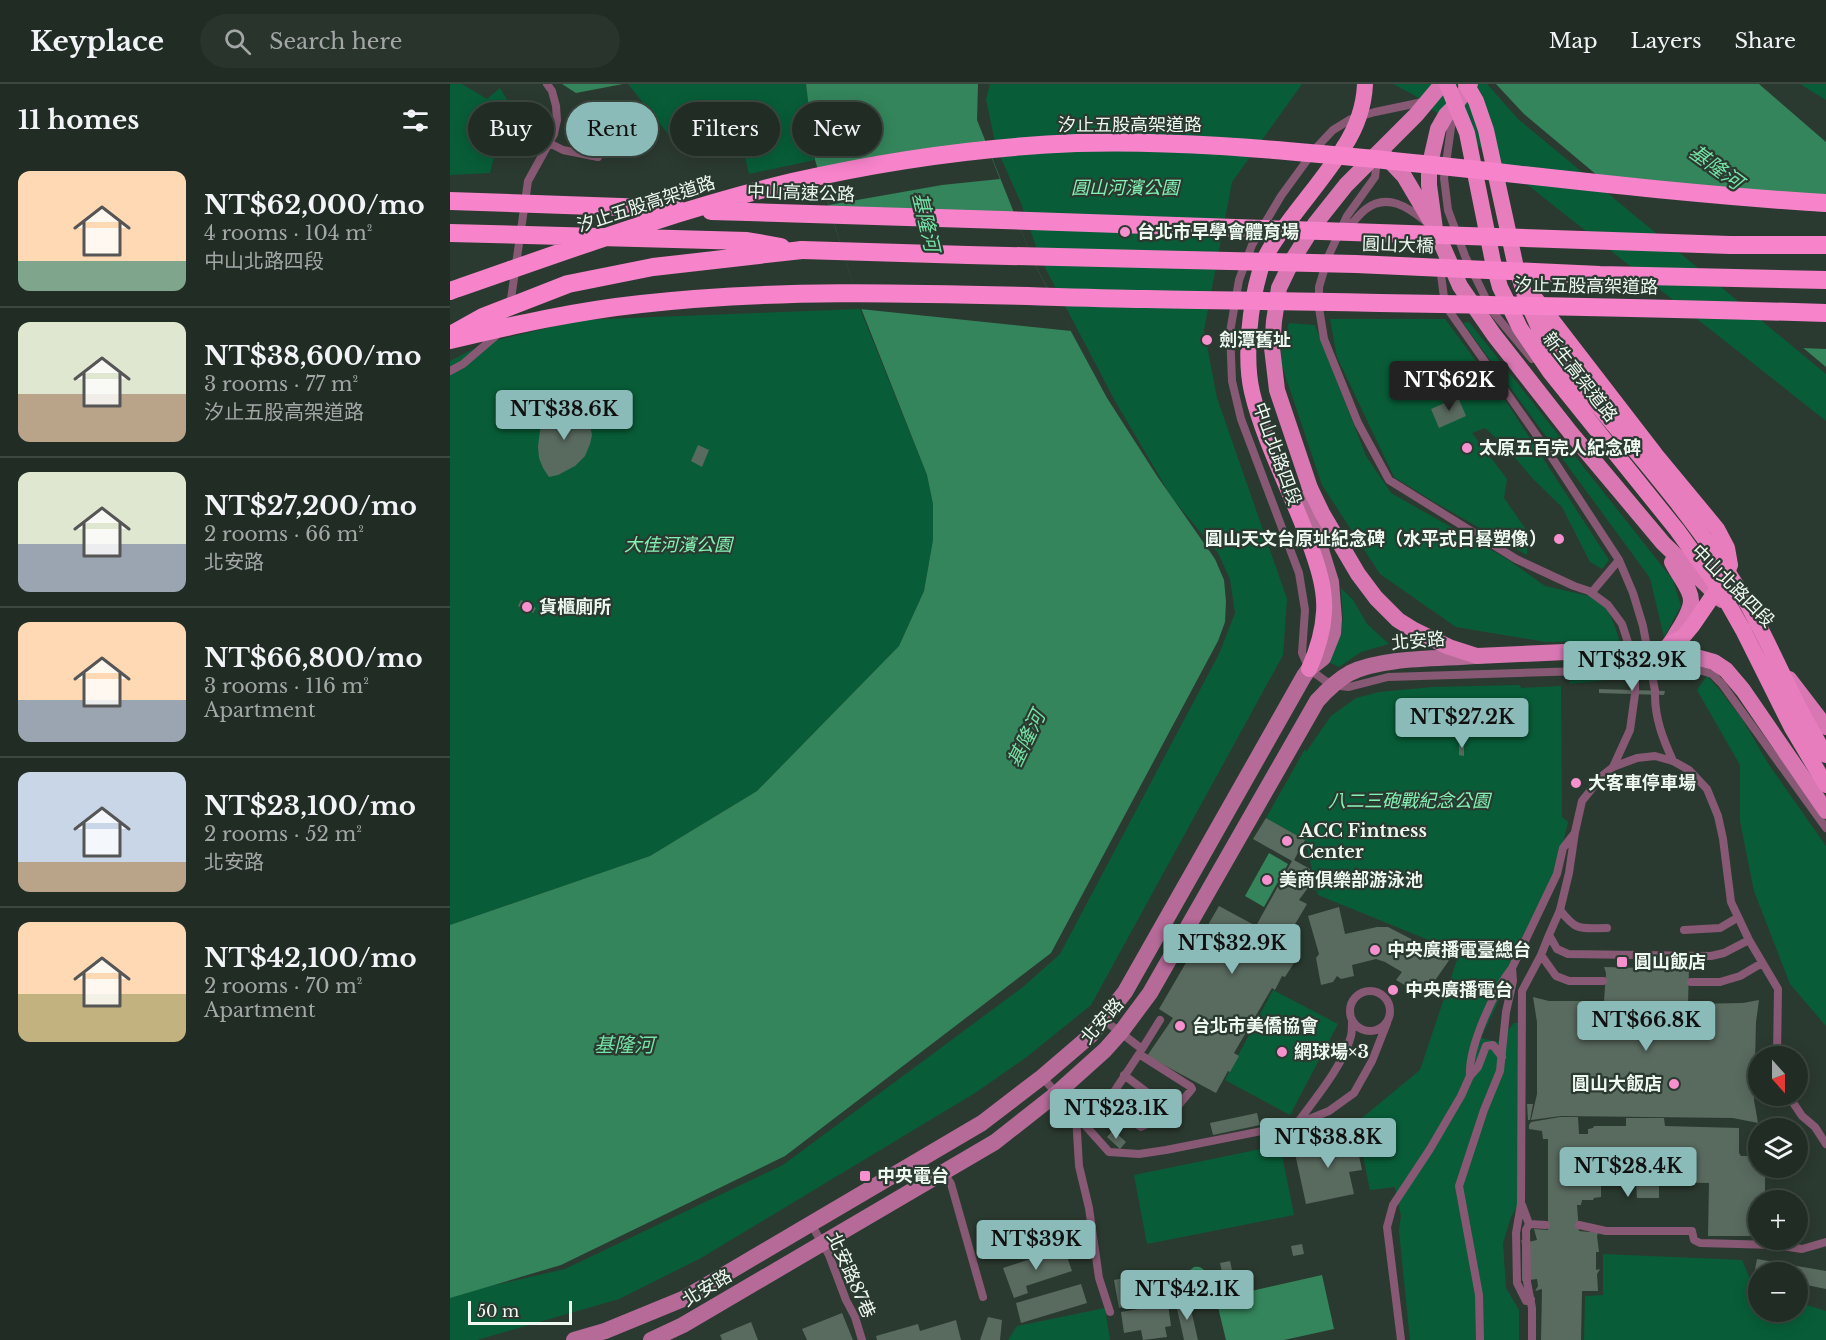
<!DOCTYPE html>
<html lang="en">
<head>
<meta charset="utf-8">
<style>
	:root { --surface:#202c24; --page:#28342c; --text:#f1f3f6; --muted:#a2a7a6; --line:#3d4841; --accent:#8bbbb9 }
	body { margin:0; font-family:"Libre Baskerville","Noto Sans TC",serif; background:var(--page); color:var(--text); height:100vh; display:flex; flex-direction:column; font-size:22px; white-space:nowrap }
	* { box-sizing:border-box; margin:0 }
	p { font-size:20px; color:var(--muted) }
	.icon { flex:none; width:33px; height:33px; fill:none; stroke:currentColor; stroke-width:2; stroke-linecap:round; stroke-linejoin:round }
	.map { position:relative; flex:1; overflow:hidden }
	.sheet { display:flex; flex-direction:column; background:var(--surface); width:450px }
	.sheet>* { flex:none }
	.guide { position:absolute; left:18px; top:18px; width:570px; height:54px; display:flex; gap:12px }
	.needle { width:39px; rotate:159deg }
	.controls { position:absolute; left:1298px; top:962px; display:grid; gap:12px }
	.controls a { display:grid; place-items:center; width:60px; height:60px; border-radius:50%; background:var(--surface); box-shadow:0 3px 15px #0003,0 0 0 2px var(--line); font-size:30px }
	.scale { position:absolute; left:18px; bottom:15px; width:104px; box-sizing:border-box; padding-left:6px; border:3px solid #eef8f1; border-top:0; font-size:16px; line-height:21px; white-space:nowrap; color:#eef8f1; -webkit-text-stroke:4px #2b3a30; paint-order:stroke }
	.price { position:absolute; translate:-50% -51px; padding:0 14px; border-radius:6px; background:var(--accent); color:#111; font-size:20px; line-height:39px; filter:drop-shadow(0 2px 3px #0008) }
	.price::after { content:''; position:absolute; left:50%; top:36px; width:18px; height:14px; margin-left:-9px; background:inherit; clip-path:polygon(0 0,100% 0,50% 100%) }
	.price.current { background:#222; color:#fff }
	ul { padding:0; list-style:none }
	li { display:flex; align-items:center; gap:18px; height:150px; padding:0 18px }
	li+li { border-top:2px solid var(--line) }
	li span { display:grid; place-items:center; flex:none; width:168px; height:120px; border-radius:12px; color:#555 }
	li>.icon { margin-inline-start:auto }
	span .icon { width:72px; height:72px; fill:#fffc; stroke-width:1 }
	li b { font-size:26px }
	h2 { display:flex; justify-content:space-between; align-items:center; height:72px; padding:0 18px; font-size:26px }
	.chip { padding:0 21px; border-radius:27px; background:var(--surface); box-shadow:0 3px 15px #0003,0 0 0 2px var(--line); font-size:21px; line-height:54px }
	.chip.current { background:var(--accent); color:#111 }
	header { display:flex; align-items:center; gap:36px; box-sizing:border-box; height:84px; padding:0 30px; background:var(--surface); border-bottom:2px solid var(--line) }
	header strong { font-size:28px }
	nav { display:flex; gap:33px; margin-inline-start:auto; font-size:21px }
	.search { width:420px; height:54px; background:var(--page); display:flex; align-items:center; gap:15px; box-sizing:border-box; padding:0 21px; border-radius:33px; color:var(--muted); font-size:22px }
	main { display:flex; flex:1; min-height:0 }
	.map>svg:first-child { display:block }
</style>
</head>
<body>
<header>
<strong>Keyplace</strong>
<div class="search"><svg class="icon" aria-label="search" viewBox="0 0 24 24"><circle cx="10" cy="10" r="6"/><path d="M15 15l6 6"/></svg>Search here</div>
<nav><a>Map</a><a>Layers</a><a>Share</a></nav>
</header>
<main>
<section class="sheet">
<h2>11 homes<svg class="icon" aria-label="filters" viewBox="0 0 24 24"><path d="M4 7h16M4 17h16"/><circle cx="9" cy="7" r="2"/><circle cx="15" cy="17" r="2"/></svg></h2>
<ul>
<li><span style="background:linear-gradient(#ffd9b3 75%,#7fa58c 0)"><svg class="icon" aria-label="home" viewBox="0 0 24 24"><path d="M3 11l9-7 9 7M6 9v11h12V9"/></svg></span><div><b>NT$62,000/mo</b><p>4 rooms · 104 m²</p><p>中山北路四段</p></div></li>
<li><span style="background:linear-gradient(#dfe7d0 60%,#b9a48a 0)"><svg class="icon" aria-label="home" viewBox="0 0 24 24"><path d="M3 11l9-7 9 7M6 9v11h12V9"/></svg></span><div><b>NT$38,600/mo</b><p>3 rooms · 77 m²</p><p>汐止五股高架道路</p></div></li>
<li><span style="background:linear-gradient(#dfe7d0 60%,#9aa5b1 0)"><svg class="icon" aria-label="home" viewBox="0 0 24 24"><path d="M3 11l9-7 9 7M6 9v11h12V9"/></svg></span><div><b>NT$27,200/mo</b><p>2 rooms · 66 m²</p><p>北安路</p></div></li>
<li><span style="background:linear-gradient(#ffd9b3 65%,#9aa5b1 0)"><svg class="icon" aria-label="home" viewBox="0 0 24 24"><path d="M3 11l9-7 9 7M6 9v11h12V9"/></svg></span><div><b>NT$66,800/mo</b><p>3 rooms · 116 m²</p><p>Apartment</p></div></li>
<li><span style="background:linear-gradient(#c9d6e8 75%,#b9a48a 0)"><svg class="icon" aria-label="home" viewBox="0 0 24 24"><path d="M3 11l9-7 9 7M6 9v11h12V9"/></svg></span><div><b>NT$23,100/mo</b><p>2 rooms · 52 m²</p><p>北安路</p></div></li>
<li><span style="background:linear-gradient(#ffd9b3 60%,#c2b280 0)"><svg class="icon" aria-label="home" viewBox="0 0 24 24"><path d="M3 11l9-7 9 7M6 9v11h12V9"/></svg></span><div><b>NT$42,100/mo</b><p>2 rooms · 70 m²</p><p>Apartment</p></div></li>
</ul>
</section>
<div class="map">
<svg width="1376" height="1256" viewBox="0 0 1376 1256">
	<rect width="100%" height="100%" fill="#2b3a30"/>
	<path fill="#085d38" d="M0 0H12L37 15 50 4 58 17 79 26 90 19 96 24 75 41 64 38 49 52 40 89 0 91Z
		M178 0H356L365 76 299 90 289 49 223 56Z
		M540 0H852L782 98 754 246 767 314 837 515 833 571 641 921 578 972 525 1009 251 1174 169 1215 27 1256H0V1211L115 1185 333 1081 573 903 610 870 769 570 785 529 780 495 768 469 722 414 664 315 590 174 571 119 546 63 536 15Z
		M943 0H1037L1068 35 1376 290V337L964 11Z
		M1350 0H1376V16Z
		M410 225 477 391 483 420V456L474 507 449 562 307 707 200 772 0 841V277L35 259 130 236Z
		M880 235H995L1059 322 1159 476 1152 485 1140 478 1112 423 1083 395 1057 364 1035 344 1022 349 1057 395 1054 414 1077 447V471L986 419 944 393 887 273Z
		M1019 238 1223 496 1231 522 1214 553 1200 494 1013 239Z
		M839 239 865 241 916 372 941 409 1057 475 1095 502 1153 515C1165 541 1175 565 1175 594L1120 600 1119 597 1135 593 1138 557 1096 558 1006 543 930 490 872 401 829 273Z
		M891 504 903 516 917 540 939 560 911 568 889 583 879 578 889 553 893 535Z
		M1257 592 1269 605 1292 635 1319 681 1376 762V942L1340 900 1304 807 1290 737V681L1247 606Z
		M1070 601 1071 604 1111 602 1112 733 1118 738 1102 804 1031 954 1048 958 1064 939H1068L1071 1116 1061 1133 1053 1159 1056 1204 1069 1226V1256H960L949 1146 951 1132 945 1103 920 1106 906 1039 970 986 1010 867 1008 868 868 811 867 807 859 804 862 785 855 756 816 734 855 665 856 668 881 632 906 614 929 608 983 603Z
		M823 906 888 940 840 1031 775 996Z
		M830 1061 844 1131 697 1160 684 1091Z
		M1153 1170 1292 1176 1304 1204 1308 1206V1227H1347V1218L1376 1227V1256H1134L1135 1212 1153 1211Z
		M655 1224 660 1256H558L567 1242Z"/>
	<path fill="#34855b" d="M112 0H173L126 9Z
		M356 0H528L527 36 584 179 657 314 707 392 765 475 774 496 776 517 775 538 768 557 601 869 335 1072 111 1181 0 1214V841L200 772 307 707 449 562 474 507 483 456V420L477 391 407 214 365 76Z
		M1046 0H1309L1376 58V283L1074 30Z
		M819 769 838 780 814 823 795 812Z
		M744 1183C751 1182 754 1185 757 1191L747 1196 738 1197 736 1195 737 1188Z
		M872 1191 884 1245 834 1256H776L766 1215Z"/>
	<path fill="#2b3a30" d="M539 67 550 95 492 101 379 121 371 96Z
		M1167 109 1376 128V265L1352 264Z
		M380 125 565 131 584 179 601 211 405 208Z
		M407 214 604 215 621 247 410 225Z"/>
	<path fill="#596a5f" d="M1008 313 1016 332 989 344 981 325Z
		M116 324 129 326 139 336 142 351 140 360 135 372 125 382 108 391 99 393 93 384 89 374 88 363 90 346 96 334 101 329Z
		M248 361 259 366 252 383 241 377Z
		M71 516 86 524 83 529 68 522Z
		M1149 605 1215 607 1214 611 1149 609Z
		M1009 659H1014V672L1009 671Z
		M816 734 855 756 844 776 860 785 857 805 849 816 857 820 838 852 844 879 835 893 832 892 825 906 822 904 784 969 789 972 780 988 778 987 766 1009 697 972 723 934 709 925 769 822 806 842 842 777 803 755Z
		M889 823 895 850 927 843H938L1000 875 974 912 962 907V901L958 903 946 896 952 888 935 878 926 875 902 881 904 892 891 895 887 892 883 898 871 901 866 874 869 870 858 832Z
		M1154 883 1239 885 1238 920 1293 919 1309 916 1306 938 1304 1016 1308 1039 1283 1034 1111 1032 1081 1036 1087 1010V938L1083 913 1099 917H1154L1156 889Z
		M1077 1020H1083L1080 1036H1078Z
		M807 1029 810 1041 763 1051 760 1039Z
		M1110 1033H1128L1129 1050H1138V1045L1143 1044 1144 1042H1176V1034H1214L1215 1042 1289 1044V1069L1291 1072H1308V1083H1315V1116H1308V1152H1258L1259 1099 1209 1098V1114H1187L1186 1099 1151 1098V1113L1144 1114 1143 1116H1132L1131 1121H1127L1129 1147 1139 1148 1150 1144 1147 1152 1149 1168H1146V1186L1150 1185 1147 1190 1148 1207H1132L1131 1256H1091L1092 1205 1085 1207 1088 1202 1087 1195 1072 1197V1160L1071 1156 1078 1158 1087 1156 1084 1145 1098 1146V1055H1093L1092 1047 1079 1045V1041L1081 1038Z
		M663 1046 676 1058 670 1065 657 1053Z
		M905 1052 912 1086 899 1088 904 1110 856 1120 844 1065Z
		M852 1160 854 1170 843 1172 841 1162Z
		M614 1164 622 1187 576 1202 578 1209 564 1214 553 1184Z
		M1307 1175 1376 1187V1205L1347 1199V1188H1308V1192L1304 1191Z
		M780 1177 782 1186 772 1188 770 1179Z
		M697 1189 702 1217 669 1224 664 1196Z
		M631 1200 637 1219 571 1239 566 1219Z
		M739 1217 748 1256H734L726 1220Z
		M718 1220 721 1242 715 1243 717 1253 693 1256 691 1246 674 1249 671 1228Z
		M392 1229 403 1256H357L352 1245Z
		M538 1233 552 1236 550 1256H530Z
		M506 1236 511 1256H427L426 1252 468 1240 470 1247Z
		M301 1238 308 1256H272L270 1251Z"/>
	<g fill="none" stroke-linecap="round" stroke-linejoin="round">
		<path stroke="#48564d" stroke-width="16" stroke-dasharray="16 8" stroke-linecap="butt" d="M1138 567 1210 568"/>
		<path stroke="#885974" stroke-width="8" d="M973 18 925 28 901 35 883 46 866 64 831 112 802 161 789 196 780 248 782 297 791 335 849 489 855 526 852 569 859 585 881 601 899 603 938 593 1135 587
			M1003 29 994 94 998 126 1015 172 1042 227 1082 275
			M99 59 113 66 148 73
			M927 76 925 93 897 132 878 173 869 203V224L874 255 908 339 939 396 1066 475 1124 502 1139 507 1158 521 1172 540 1185 580V606
			M895 145C903 140 908 131 916 125 937 109 958 123 975 137
			M990 183 995 221 1097 366 1169 476 1183 509 1193 542 1205 607
			M60 222 78 97 104 50 107 36 106 22 102 7 97 0
			M0 287 13 280 48 250
			M1142 508 1169 476
			M1246 585 1262 590 1272 600 1376 744
			M1205 611C1205 635 1213 655 1223 677
			M1205 672 1223 677 1239 686 1257 705 1268 732 1273 755 1281 818 1299 856 1274 869 1261 872 1118 870 1107 865 1099 851 1110 826 1119 789 1125 748 1132 717 1153 691 1163 683 1187 674Z
			M1163 683 1180 646 1185 610
			M1110 826C1127 848 1130 844 1157 844
			M1234 846 1270 844 1287 834
			M1099 851 1091 871 1106 892 1119 897H1153
			M1299 856 1328 905 1327 972
			M1241 898H1270L1290 892 1312 879
			M900 927a20 20 0 1 1 40 0a20 20 0 1 1-40 0Z
			M654 936 692 965 710 936
			M689 970 741 1003 742 1005 723 1028 691 1043 656 1020Z
			M674 991 723 1028
			M1020 992C1018 963 1044 907 1062 884
			M592 993 659 1068 689 1070 716 1066 847 1040 879 1027 904 1009 922 977 937 939
			M1338 1011 1352 1032 1365 1043 1376 1060
			M626 1031 629 1082 639 1124 649 1194 660 1228
			M848 1038C865 1015 894 980 901 952 902 948 902 943 902 938
			M494 1089 501 1100 533 1213
			M1072 1121 1079 1140 1096 1141
			M361 1140 379 1171 396 1216 405 1233 412 1256
			M1079 1140 1076 1146 1077 1198 1082 1224V1256
			M1129 1141 1156 1147H1242L1244 1156 1250 1159 1324 1161 1352 1165 1376 1158
			M1081 1215 1076 1217 1067 1199 1066 1149 1071 1120 1072 907 1091 871
			M951 1256 937 1143 943 1121 980 1065 1011 1012 1020 992 1028 983 1036 962 1043 961 1052 973
			M1030 1256 1029 1211 1009 1102 1034 1026 1050 987 1056 928 1063 897 1062 884 1107 790 1113 764 1124 750"/>
		<path stroke="#b56a97" stroke-width="16" d="M124 1256 155 1247 233 1215 532 1039 592 993 641 951 675 908 854 592 859 585 873 574 883 549 884 535 881 498 857 421 860 404
			M201 1256 233 1241 545 1058 606 1010 655 966 671 948 700 909 867 617C877 606 887 596 900 589 932 573 989 575 1026 572"/>
		<path stroke="#d877b2" stroke-width="16" d="M992 0 966 31 896 101 865 140 843 175 829 204 824 237 822 264 827 306 860 404 872 429 908 490 926 514 948 536 964 546 999 563 1027 572 1138 567
			M1020 0 1004 23 996 31 988 45 979 84V101L985 145 1010 202 1044 251 1120 348 1213 459 1272 516
			M935 72 954 92 980 136
			M1217 563C1222 558 1224 553 1228 547 1251 510 1240 512 1222 478
			M1210 568 1228 573H1246L1264 578 1276 586 1293 606 1376 727
			M1339 595 1376 643"/>
		<path stroke="#e87dbe" stroke-width="16" d="M1084 213 1205 370 1267 445 1277 464 1280 481 1275 494 1242 542 1232 554 1221 559
			M859 585C867 567 873 548 874 528 876 502 865 474 856 449 839 404 813 355 802 308 794 274 800 221 810 187 815 169 827 154 837 140 856 114 877 90 894 63"/>
		<path stroke="#f783ca" stroke-width="18" d="M298 128 521 135
			M352 166 518 171"/>
		<path stroke="#e87dbe" stroke-width="16" d="M997 0 1017 49 1043 178 1050 203 1070 244 1100 288 1227 446 1271 507 1293 546 1342 644 1376 701
			M1016 0 1026 17 1036 46 1065 179 1076 215 1089 244 1108 274C1170 350 1240 426 1291 509 1322 561 1343 620 1376 671
			M894 63C907 43 914 24 915 0"/>
		<path stroke="#f783ca" stroke-width="18" d="M0 117 227 125
			M261 127 298 128
			M521 135 1280 161H1376
			M0 149 297 157 331 163
			M518 171 906 180 1150 191 1376 196
			M0 207C113 168 225 126 342 98 434 77 531 63 627 59 723 56 819 65 914 74 1068 89 1222 110 1376 119
			M4 249 33 233 118 200 203 183 352 166
			M0 256C63 241 126 227 191 220 358 201 528 212 696 215 923 219 1150 222 1376 229"/>
	</g>
	<g fill="#f790ce" stroke="#2b3a30" stroke-width="2">
		<circle cx="675" cy="148" r="6"/>
		<circle cx="757" cy="256" r="6"/>
		<circle cx="1017" cy="364" r="6"/>
		<circle cx="1109" cy="455" r="6"/>
		<circle cx="77" cy="523" r="6"/>
		<circle cx="1126" cy="699" r="6"/>
		<circle cx="837" cy="757" r="6"/>
		<circle cx="817" cy="796" r="6"/>
		<circle cx="925" cy="866" r="6"/>
		<rect x="1166" y="872" width="12" height="12" rx="3"/>
		<circle cx="943" cy="906" r="6"/>
		<circle cx="730" cy="942" r="6"/>
		<circle cx="832" cy="968" r="6"/>
		<circle cx="1224" cy="1000" r="6"/>
		<rect x="409" y="1086" width="12" height="12" rx="3"/>
	</g>
	<g text-anchor="middle" dominant-baseline="central" stroke-width="4.5" stroke-linejoin="round" paint-order="stroke">
		<g font-size="18" fill="#eef8f1" stroke="#2b3a30">
			<text x="680" y="41">汐止五股高架道路</text>
			<text transform="translate(351 109) rotate(2)">中山高速公路</text>
			<text transform="translate(196 120) rotate(-18)">汐止五股高架道路</text>
			<text transform="translate(948 161) rotate(2)">圓山大橋</text>
			<text transform="translate(1136 202) rotate(1)">汐止五股高架道路</text>
			<text transform="translate(1130 293) rotate(52)">新生高架道路</text>
			<text transform="translate(827 370) rotate(70)">中山北路四段</text>
			<text transform="translate(1283 502) rotate(45)">中山北路四段</text>
			<text transform="translate(968 557) rotate(-5)">北安路</text>
			<text transform="translate(652 937) rotate(-49)">北安路</text>
			<text transform="translate(401 1191) rotate(66)">北安路87巷</text>
			<text transform="translate(257 1204) rotate(-31)">北安路</text>
		</g>
		<g font-size="18" font-style="italic" fill="#84f1b4" stroke="#2b3a30">
			<text x="675" y="104">圓山河濱公園</text>
			<text x="228" y="461">大佳河濱公園</text>
			<text x="959" y="717">八二三砲戰紀念公園</text>
		</g>
		<g font-size="18" font-weight="bold" fill="#eef8f1" stroke="#2b3a30" text-anchor="start">
			<text x="687" y="148">台北市早學會體育場</text>
			<text x="769" y="256">劍潭舊址</text>
			<text x="1029" y="364">太原五百完人紀念碑</text>
			<text x="1097" y="455" text-anchor="end">圓山天文台原址紀念碑（水平式日晷塑像）</text>
			<text x="89" y="523">貨櫃廁所</text>
			<text x="1138" y="699">大客車停車場</text>
			<text x="849" y="747">ACC Fintness<tspan x="849" dy="21">Center</tspan></text>
			<text x="829" y="796">美商俱樂部游泳池</text>
			<text x="937" y="866">中央廣播電臺總台</text>
			<text x="1184" y="878">圓山飯店</text>
			<text x="955" y="906">中央廣播電台</text>
			<text x="742" y="942">台北市美僑協會</text>
			<text x="844" y="968">網球場×3</text>
			<text x="1212" y="1000" text-anchor="end">圓山大飯店</text>
			<text x="427" y="1092">中央電台</text>
		</g>
		<g font-size="20" font-style="italic" fill="#74e1a5" stroke="#2b3a30">
			<text transform="translate(1266 83) rotate(36)">基隆河</text>
			<text transform="translate(476 138) rotate(77)">基隆河</text>
			<text transform="translate(576 655) rotate(-64)">基隆河</text>
			<text x="174" y="961">基隆河</text>
		</g>
	</g>
</svg>
<div class="controls">
<a><svg class="needle" viewBox="-14 -14 28 28"><path d="M0-13l5 13h-10z" fill="#e53935"/><path d="M0 13l5-13h-10z" fill="#a2a7a6"/></svg></a>
<a><svg class="icon" aria-label="layers" viewBox="0 0 24 24"><path d="M12 4l9 5-9 5-9-5zM3 14l9 5 9-5"/></svg></a>
<a>+</a>
<a>−</a>
</div>
<div class="scale">50 m</div>
<b class="price current" style="left:999px;top:328px">NT$62K</b>
<b class="price" style="left:114px;top:357px">NT$38.6K</b>
<b class="price" style="left:1182px;top:608px">NT$32.9K</b>
<b class="price" style="left:1012px;top:665px">NT$27.2K</b>
<b class="price" style="left:782px;top:891px">NT$32.9K</b>
<b class="price" style="left:1196px;top:968px">NT$66.8K</b>
<b class="price" style="left:666px;top:1056px">NT$23.1K</b>
<b class="price" style="left:878px;top:1085px">NT$38.8K</b>
<b class="price" style="left:1178px;top:1114px">NT$28.4K</b>
<b class="price" style="left:586px;top:1187px">NT$39K</b>
<b class="price" style="left:737px;top:1237px">NT$42.1K</b>
<div class="guide">
<a class="chip">Buy</a>
<a class="chip current">Rent</a>
<a class="chip">Filters</a>
<a class="chip">New</a>
</div>
</div>
</main>
</body>
</html>
